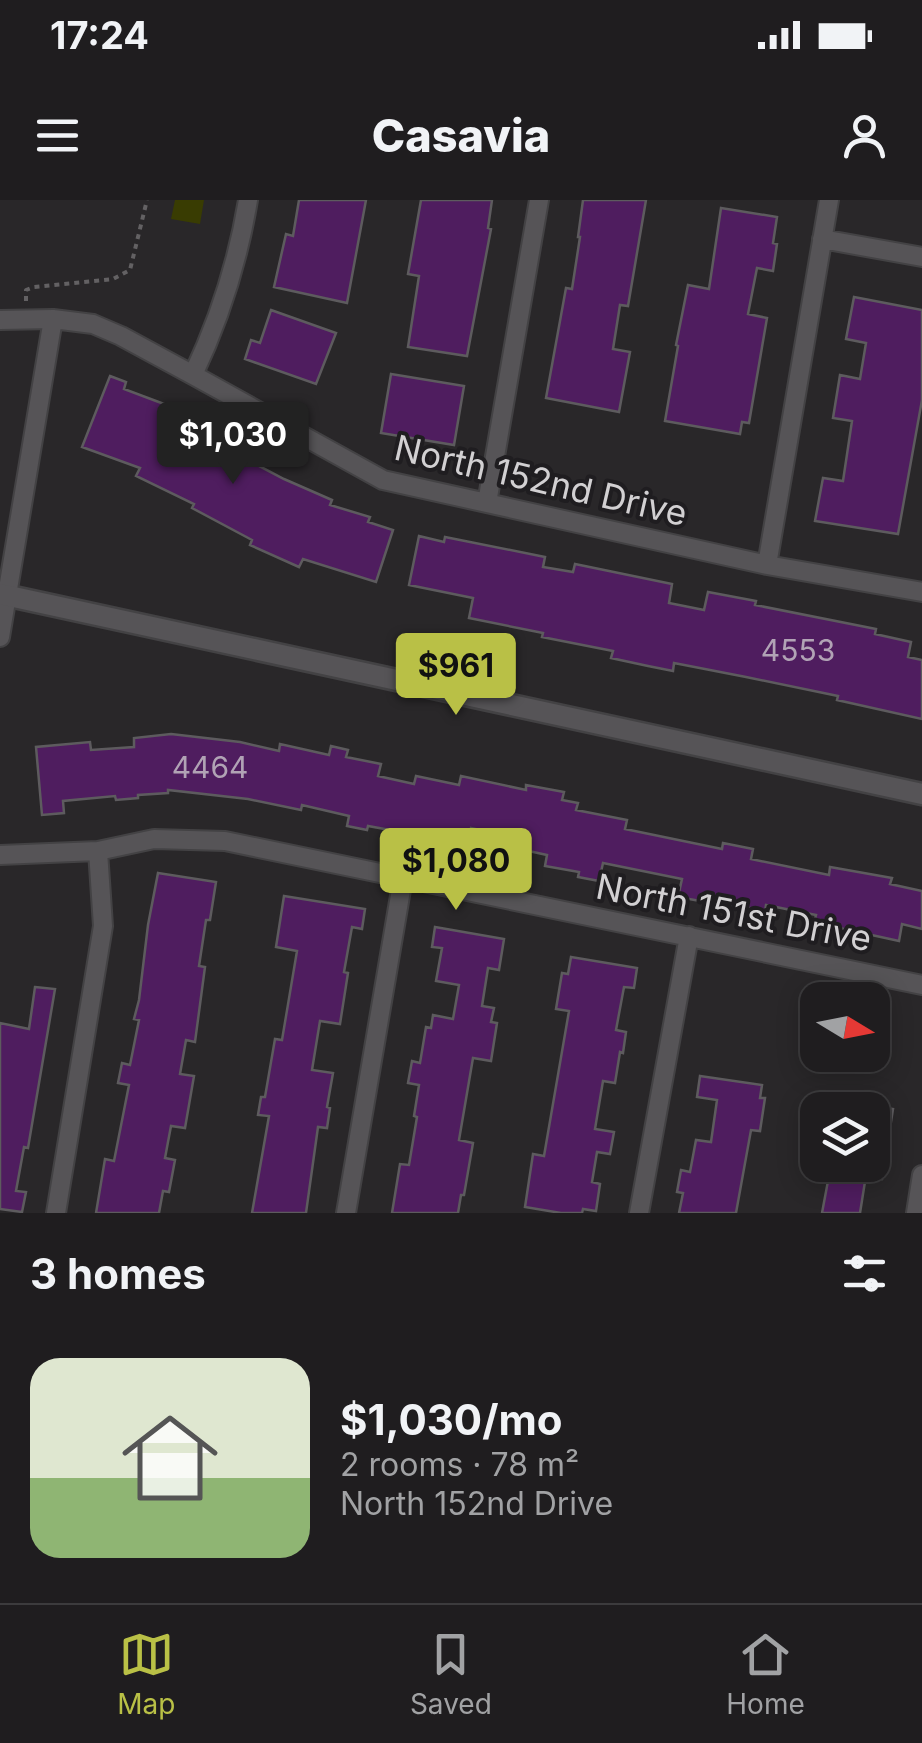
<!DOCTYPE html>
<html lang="en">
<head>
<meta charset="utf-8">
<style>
	:root { --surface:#1f1d1f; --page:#2c2a2c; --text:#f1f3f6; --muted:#a1a2a4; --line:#3c3b3d; --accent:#b9c046 }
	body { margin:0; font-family:Inter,sans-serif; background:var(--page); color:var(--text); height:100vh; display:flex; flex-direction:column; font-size:38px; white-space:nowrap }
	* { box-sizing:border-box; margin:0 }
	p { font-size:32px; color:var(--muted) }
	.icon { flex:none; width:55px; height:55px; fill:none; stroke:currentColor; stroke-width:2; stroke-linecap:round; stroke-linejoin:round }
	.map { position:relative; height:1013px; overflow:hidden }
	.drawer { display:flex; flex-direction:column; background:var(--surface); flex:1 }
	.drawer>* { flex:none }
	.needle { width:65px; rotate:100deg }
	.fabs { position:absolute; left:800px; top:782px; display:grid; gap:20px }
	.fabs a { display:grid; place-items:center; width:90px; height:90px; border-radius:20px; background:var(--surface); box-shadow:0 5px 25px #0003,0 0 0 2px var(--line); font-size:50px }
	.price { position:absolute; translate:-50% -85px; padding:0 22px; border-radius:10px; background:var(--accent); color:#111; font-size:32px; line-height:65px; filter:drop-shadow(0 2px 5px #0008) }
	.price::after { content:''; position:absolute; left:50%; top:60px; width:30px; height:22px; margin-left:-15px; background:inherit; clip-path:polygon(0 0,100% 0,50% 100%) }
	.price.on { background:#222; color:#fff }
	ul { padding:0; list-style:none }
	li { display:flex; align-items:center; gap:30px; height:250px; padding:0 30px }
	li+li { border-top:2px solid var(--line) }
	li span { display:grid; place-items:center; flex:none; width:280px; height:200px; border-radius:30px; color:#555 }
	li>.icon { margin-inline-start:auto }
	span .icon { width:120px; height:120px; fill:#fffc; stroke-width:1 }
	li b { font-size:42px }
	h2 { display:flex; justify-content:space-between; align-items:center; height:120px; padding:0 30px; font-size:42px }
	.status { display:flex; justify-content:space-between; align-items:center; height:70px; padding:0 50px; background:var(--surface); direction:ltr }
	.status svg { height:28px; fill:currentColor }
	header { display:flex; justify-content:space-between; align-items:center; height:130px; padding:0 30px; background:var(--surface); font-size:45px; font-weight:800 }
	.menu { display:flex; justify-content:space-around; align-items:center; height:140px; border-top:2px solid var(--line); background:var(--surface); font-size:28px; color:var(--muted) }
	.menu a { display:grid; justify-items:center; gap:5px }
	.menu .on { color:var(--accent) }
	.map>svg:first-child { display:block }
</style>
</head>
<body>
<div class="status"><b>17:24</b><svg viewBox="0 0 49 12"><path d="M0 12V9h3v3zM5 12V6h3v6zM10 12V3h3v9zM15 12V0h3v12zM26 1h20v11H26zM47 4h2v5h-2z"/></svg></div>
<header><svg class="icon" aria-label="menu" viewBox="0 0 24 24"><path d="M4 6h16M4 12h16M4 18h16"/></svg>Casavia<svg class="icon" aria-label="person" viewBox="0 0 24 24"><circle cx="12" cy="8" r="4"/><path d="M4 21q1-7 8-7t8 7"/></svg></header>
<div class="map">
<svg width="922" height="1013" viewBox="0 0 922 1013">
	<rect width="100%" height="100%" fill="#292729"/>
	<path fill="#393c02" d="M175 0H204L200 24 171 19Z"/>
	<path fill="#4f1d5f" stroke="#5d5b5e" stroke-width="2.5" d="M299 0H366L347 103 274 87 286 34 293 36Z
		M421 0H492L488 28 491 29 467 156 408 147 419 76 408 74Z
		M583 0H646L628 106 620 105 613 149 630 152 619 212 546 198 566 88 572 89 580 37H578Z
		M721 8 777 17 773 43 777 44 773 71 757 68 748 114 767 118 749 223 742 222 740 234 665 221 678 146 676 145 688 85 709 89Z
		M854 97 922 110V200L898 334 815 321 823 278 843 281 852 221 833 218 840 175 860 179 866 143 846 139Z
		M271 110 336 133 316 184 245 159 251 140 260 143Z
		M391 174 464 186 454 245 381 233Z
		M110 176 126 182 124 189 164 204 190 218 186 225 225 246 228 241 245 251 242 257 284 279 332 300 330 305 370 317 368 322 393 330 376 382 303 359 299 367 250 345 252 340 192 308 194 304 136 276 140 268 82 247Z
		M419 336 444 342 445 337 545 357 543 367 573 372 575 364 672 384 669 403 704 410 708 392 756 401 755 405 876 429 875 434 911 442 908 457 922 460V519L837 500 838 496 746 477 674 463 673 471 648 466 611 458 613 451 542 437 543 433 469 418 473 398 409 385Z
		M171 534 240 542 279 551 280 544 329 555 331 546 348 550 346 557 381 564 378 576 414 584 416 576 459 585 461 576 526 590V585L564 592 562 600 578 603 576 610 627 620 625 629 722 649 723 643 753 649 751 659 829 675 830 667 892 678 890 684 922 691V729L902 724 899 741 835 727 834 731 813 727 816 715 766 705 765 711 700 698V701L678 697 682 679 603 663 599 681 578 677 579 672 545 666 547 655 515 648 517 638 471 628 467 649 446 644 447 641 401 632 368 626 367 630 347 626 349 616 302 605 301 610 248 599 168 590V593L138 595V598L116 600 115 596 63 601 64 613 42 615 36 547 90 542 91 550 134 547V538Z
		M158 673 216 682 210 720H206L199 766 205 767 195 842 186 840 180 874 194 876 185 928 171 926 165 958 175 960 169 992 163 991 159 1013H96L105 959 114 961 129 885 118 883 122 863 130 865 139 820 134 819 139 800 148 725Z
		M284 696 365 709 362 729 352 727 344 772 348 773 340 824 320 821 312 870 333 873 327 907 330 908 327 928 318 927 306 1013H252L269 916 258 915 261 897H265L275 839 282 840 297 751 276 747Z
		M435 727 504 739 499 770 488 768 482 806 494 808 491 822 497 823 491 861 473 858 459 940 473 943 464 995H461L458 1013H392L400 964 409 965 417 917 414 916 419 885 408 883 412 861 420 863 426 827 431 828 433 815 453 819 459 785 436 781 442 748 432 747Z
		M571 757 637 768 634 788 624 787 616 830 626 832 623 853 620 852 615 883 603 881 595 929 614 932 610 954 597 952 592 982 600 984 596 1011 583 1009 582 1013H561L525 1007 533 954 544 956 569 811 556 809 562 773 568 774Z
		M35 787 55 789 28 948 24 947 16 991 26 992 22 1012 0 1009V823L29 829Z
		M700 876 762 885 760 898H765L760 931 751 930 736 1013H679L683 993 677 992 681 970 690 972 696 940 711 942 717 900 697 897Z
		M872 906 893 909 882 979H872Z
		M831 965 867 969 860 1013H822Z"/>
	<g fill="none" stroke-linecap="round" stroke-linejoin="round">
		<g stroke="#434244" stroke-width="22">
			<path id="minor" d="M822 39 922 57
				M0 120 53 119 93 124 121 136 193 175 383 280 767 365 922 392
				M193 175C220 118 238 61 248 0
				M487 303 539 0
				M767 365 829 0
				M0 437 53 119
				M0 655 98 651 154 639 225 641 922 785
				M56 1013 103 726 98 651
				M346 1013 403 678
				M639 1013 689 736
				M916 1013 922 975"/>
		</g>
		<g stroke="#434244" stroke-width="25">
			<path id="tertiary" d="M0 394 922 594"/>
		</g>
		<path stroke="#636163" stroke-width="4" stroke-dasharray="5 5" stroke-linecap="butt" d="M26 101V90L34 87 113 79 130 70 147 0"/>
		<use href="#minor" stroke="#565457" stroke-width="18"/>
		<use href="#tertiary" stroke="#565457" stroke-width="20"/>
	</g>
	<g text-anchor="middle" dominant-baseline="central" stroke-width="8" stroke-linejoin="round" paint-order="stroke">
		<g font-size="30" fill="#b1a3b5">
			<text x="798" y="450">4553</text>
			<text x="210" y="567">4464</text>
		</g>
		<g font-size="35" fill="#d2d0d2" stroke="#1f1d20">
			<text transform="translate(541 280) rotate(13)">North 152nd Drive</text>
			<text transform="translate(734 712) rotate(11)">North 151st Drive</text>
		</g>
	</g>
</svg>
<div class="fabs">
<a><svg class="needle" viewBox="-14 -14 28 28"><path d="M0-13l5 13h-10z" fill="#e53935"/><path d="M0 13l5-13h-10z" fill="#a1a2a4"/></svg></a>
<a><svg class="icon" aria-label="layers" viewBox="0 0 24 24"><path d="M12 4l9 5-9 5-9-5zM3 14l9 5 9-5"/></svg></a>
</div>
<b class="price on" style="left:233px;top:287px">$1,030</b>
<b class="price" style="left:456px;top:518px">$961</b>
<b class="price" style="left:456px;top:713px">$1,080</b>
</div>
<section class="drawer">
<h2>3 homes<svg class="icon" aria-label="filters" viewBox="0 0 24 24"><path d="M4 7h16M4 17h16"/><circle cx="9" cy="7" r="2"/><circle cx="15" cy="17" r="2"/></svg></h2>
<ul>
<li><span style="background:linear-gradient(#dfe7d0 60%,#8fb573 0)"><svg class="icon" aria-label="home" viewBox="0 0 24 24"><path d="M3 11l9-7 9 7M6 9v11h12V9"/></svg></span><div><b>$1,030/mo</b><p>2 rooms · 78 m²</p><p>North 152nd Drive</p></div></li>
</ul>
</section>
<nav class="menu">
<a class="on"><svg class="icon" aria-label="map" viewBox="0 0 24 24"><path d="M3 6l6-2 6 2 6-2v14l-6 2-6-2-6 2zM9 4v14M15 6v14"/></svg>Map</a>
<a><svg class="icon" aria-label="saved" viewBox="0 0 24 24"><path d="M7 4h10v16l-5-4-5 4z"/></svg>Saved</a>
<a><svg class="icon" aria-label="home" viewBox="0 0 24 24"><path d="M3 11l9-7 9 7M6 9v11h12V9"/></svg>Home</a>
</nav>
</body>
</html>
